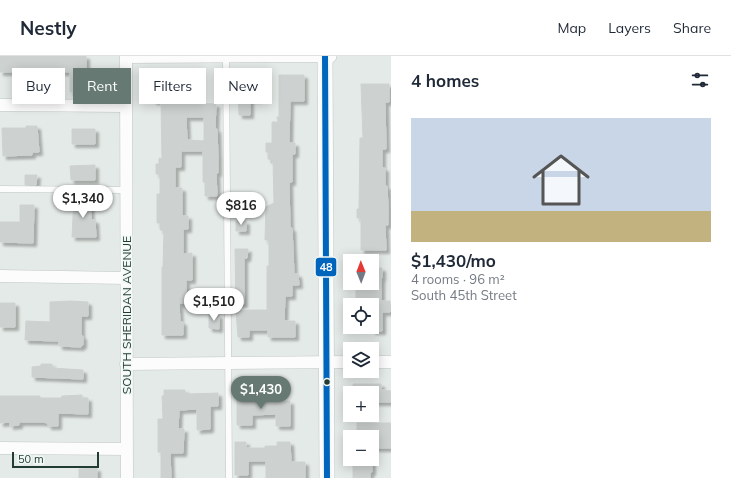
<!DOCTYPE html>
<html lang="en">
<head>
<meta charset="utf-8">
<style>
	:root { --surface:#fff; --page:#f2f2f3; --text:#1f2937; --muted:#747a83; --line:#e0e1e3; --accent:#667972 }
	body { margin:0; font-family:Mulish,sans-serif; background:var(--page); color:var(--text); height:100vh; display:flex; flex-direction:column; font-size:15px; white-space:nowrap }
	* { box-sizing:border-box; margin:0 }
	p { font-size:13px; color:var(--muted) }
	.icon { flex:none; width:22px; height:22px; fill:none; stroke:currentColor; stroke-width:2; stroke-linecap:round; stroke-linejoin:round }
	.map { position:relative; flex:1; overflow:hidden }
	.details { display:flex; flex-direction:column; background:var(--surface); width:340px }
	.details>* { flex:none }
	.top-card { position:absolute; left:12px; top:12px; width:319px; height:36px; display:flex; gap:8px }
	.needle { width:26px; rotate:359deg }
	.buttons { position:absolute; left:343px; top:198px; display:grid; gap:8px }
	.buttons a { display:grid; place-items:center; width:36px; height:36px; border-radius:0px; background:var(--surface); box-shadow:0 2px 10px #0003; font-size:20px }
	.scale { position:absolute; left:12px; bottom:10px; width:87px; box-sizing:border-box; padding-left:4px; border:2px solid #223c33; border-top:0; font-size:11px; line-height:14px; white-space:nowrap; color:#223c33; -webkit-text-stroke:3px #f2f8f5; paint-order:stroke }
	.price { position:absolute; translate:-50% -34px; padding:0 9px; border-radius:14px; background:#fff; color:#222; font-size:13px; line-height:26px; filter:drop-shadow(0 1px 2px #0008) }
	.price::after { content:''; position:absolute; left:50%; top:24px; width:12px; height:9px; margin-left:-6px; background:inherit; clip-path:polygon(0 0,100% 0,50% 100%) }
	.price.active { background:var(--accent); color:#fff }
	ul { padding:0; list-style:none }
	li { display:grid; align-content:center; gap:8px; height:212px; padding:0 20px }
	li span { display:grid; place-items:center; height:124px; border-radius:0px; color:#555 }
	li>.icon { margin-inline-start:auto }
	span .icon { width:72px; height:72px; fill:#fffc; stroke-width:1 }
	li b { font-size:17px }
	h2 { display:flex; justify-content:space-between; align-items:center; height:48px; padding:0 20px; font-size:17px }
	.pill { padding:0 14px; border-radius:0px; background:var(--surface); box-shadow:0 2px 10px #0003; font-size:14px; line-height:36px }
	.pill.active { background:var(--accent); color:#fff }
	header { display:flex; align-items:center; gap:24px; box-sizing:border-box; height:56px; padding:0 20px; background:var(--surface); border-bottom:1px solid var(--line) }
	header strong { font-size:19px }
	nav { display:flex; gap:22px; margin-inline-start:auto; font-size:14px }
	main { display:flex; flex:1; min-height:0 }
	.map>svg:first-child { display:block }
</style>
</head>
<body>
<header>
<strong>Nestly</strong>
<nav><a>Map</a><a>Layers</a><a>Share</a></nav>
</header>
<main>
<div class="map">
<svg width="391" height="422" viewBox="0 0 391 422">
	<defs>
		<filter id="shadow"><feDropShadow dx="3.5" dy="3.5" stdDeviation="1" flood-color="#0004"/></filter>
	</defs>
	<rect width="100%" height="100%" fill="#e4eae7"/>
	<path fill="#cdd2d0" stroke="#cdd2d0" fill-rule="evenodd" filter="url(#shadow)" d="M0 0H86V16L78 17V36H70V16H34V21L13 22V16H0Z
		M279 19H304V45H290L289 87H295V98H292V126H289L290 172H292L294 218H298L299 229H292V240H285L284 265H295V281H268V274H249V281H238L236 254H267V210H269V184H265L266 151 274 147 273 104 268 103V96H266V87H272V66H278L277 61H279Z
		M238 26H258V43H250V59H239Z
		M153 27H185V47L216 48 215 73H217L218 102V117H216L217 140H205V126H203V95H181V111H175V132H182V160H188V173H183V198L192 197V224H186V247H179L180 266H183V279H162V211H163L164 174H160V167H157V138H160V118H156V108H159V102L162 103 161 45H153ZM186 61H204V85L187 84Z
		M361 28H389V46H385L386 93H382V112H385V130H387L388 152V169H385L386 194H361V162H357V153H359L360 82H363Z
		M26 70H37L39 96H32V99L3 100 2 72H26Z
		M72 73H95V88H72Z
		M95 109V124H71L70 110Z
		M25 119H37L36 129H25Z
		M74 141H90L91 164H95L96 181H72Z
		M20 149H34L33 187 0 186V166H20Z
		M236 165H246V175H236Z
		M235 193H248L247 202H244V248H236Z
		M372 212H382V222H381V245H390V256H382V275H372V244H356V232H372Z
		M71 245 88 246V260H81V280H83V289H81V291L59 290V285L25 284 26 265 50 266V246Z
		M0 247H15V271H0Z
		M209 259H219V273L209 272Z
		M41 308H52V312L83 314V323L32 321V311L41 310Z
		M353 328H381V334L391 335V346H372V337H353Z
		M164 334H185V337H189V338L218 337V350H210V373L197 374V353L179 354 178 373H184L183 397H170L171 422H161V396H158V363H163L162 340H164Z
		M237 337H249V340H258V346L290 345V370H276V358L252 359V369H237Z
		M82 339V342H88V358L58 357V370H48V367L42 366H19V369L10 370V366L0 367V340H40V342H61L62 340Z
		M357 367H391V392H372V381H357Z
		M235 386H246V392H265V390H277V386H290L291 406H305V422H266V405H248V419H235Z
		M353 403H372V416H370V422H353Z
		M97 412V422H79V413Z"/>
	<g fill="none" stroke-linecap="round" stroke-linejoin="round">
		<g stroke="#c1c7c4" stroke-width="7">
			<path id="service" d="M226 0 229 422
				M0 133 126 134"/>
		</g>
		<g stroke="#c1c7c4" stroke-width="13">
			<path id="minor" d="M126 0 127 422
				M126 1 325 0
				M0 49 126 50
				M0 220 126 222
				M372 306H391
				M126 308 350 306
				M0 392 127 393"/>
		</g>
		<g stroke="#c1c7c4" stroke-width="16">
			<path id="tertiary" d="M327 422 325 0H329"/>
		</g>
		<use href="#service" stroke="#fbfcfb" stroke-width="6"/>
		<use href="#minor" stroke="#fbfcfb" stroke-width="12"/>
		<use href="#tertiary" stroke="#fbfcfb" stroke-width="15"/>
		<g stroke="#f2f8f5" stroke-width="9">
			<path id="bus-1" d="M325 0 327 422"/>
		</g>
		<use href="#bus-1" stroke="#0065bd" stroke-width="6"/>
	</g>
	<circle fill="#223c33" stroke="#f2f8f5" stroke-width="1.5" cx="327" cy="326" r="3.5"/>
	<g text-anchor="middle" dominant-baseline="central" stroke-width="3" stroke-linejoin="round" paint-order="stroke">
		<g font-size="12" fill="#223c33" stroke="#f2f8f5">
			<text transform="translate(126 259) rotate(-90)">SOUTH SHERIDAN AVENUE</text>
		</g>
	</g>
	<rect stroke="#f2f8f5" stroke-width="1.5" x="315" y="201" width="22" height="20" rx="4" fill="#0065bd"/>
	<g font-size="11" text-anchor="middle" font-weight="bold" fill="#fff">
		<text x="326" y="215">48</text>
	</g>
</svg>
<div class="buttons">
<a><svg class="needle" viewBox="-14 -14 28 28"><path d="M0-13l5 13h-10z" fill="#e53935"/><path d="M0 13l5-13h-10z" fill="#747a83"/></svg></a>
<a><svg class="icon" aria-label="locate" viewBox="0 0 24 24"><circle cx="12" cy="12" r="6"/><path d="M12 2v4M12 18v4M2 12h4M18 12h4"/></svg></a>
<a><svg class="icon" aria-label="layers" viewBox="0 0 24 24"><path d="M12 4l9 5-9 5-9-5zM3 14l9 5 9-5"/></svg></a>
<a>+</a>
<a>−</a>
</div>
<div class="scale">50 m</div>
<b class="price" style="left:83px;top:163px">$1,340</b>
<b class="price" style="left:241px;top:170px">$816</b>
<b class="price" style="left:214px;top:266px">$1,510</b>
<b class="price active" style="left:261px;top:354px">$1,430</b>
<div class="top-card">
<a class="pill">Buy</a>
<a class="pill active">Rent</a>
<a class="pill">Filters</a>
<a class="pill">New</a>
</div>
</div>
<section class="details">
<h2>4 homes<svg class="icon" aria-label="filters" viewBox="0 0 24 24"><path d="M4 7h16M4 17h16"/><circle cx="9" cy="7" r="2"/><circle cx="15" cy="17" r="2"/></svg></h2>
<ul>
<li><span style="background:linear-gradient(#c9d6e8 75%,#c2b280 0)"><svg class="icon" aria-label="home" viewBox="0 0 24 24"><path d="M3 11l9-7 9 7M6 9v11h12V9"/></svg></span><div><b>$1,430/mo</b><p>4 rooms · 96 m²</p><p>South 45th Street</p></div></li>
</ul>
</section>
</main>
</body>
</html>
